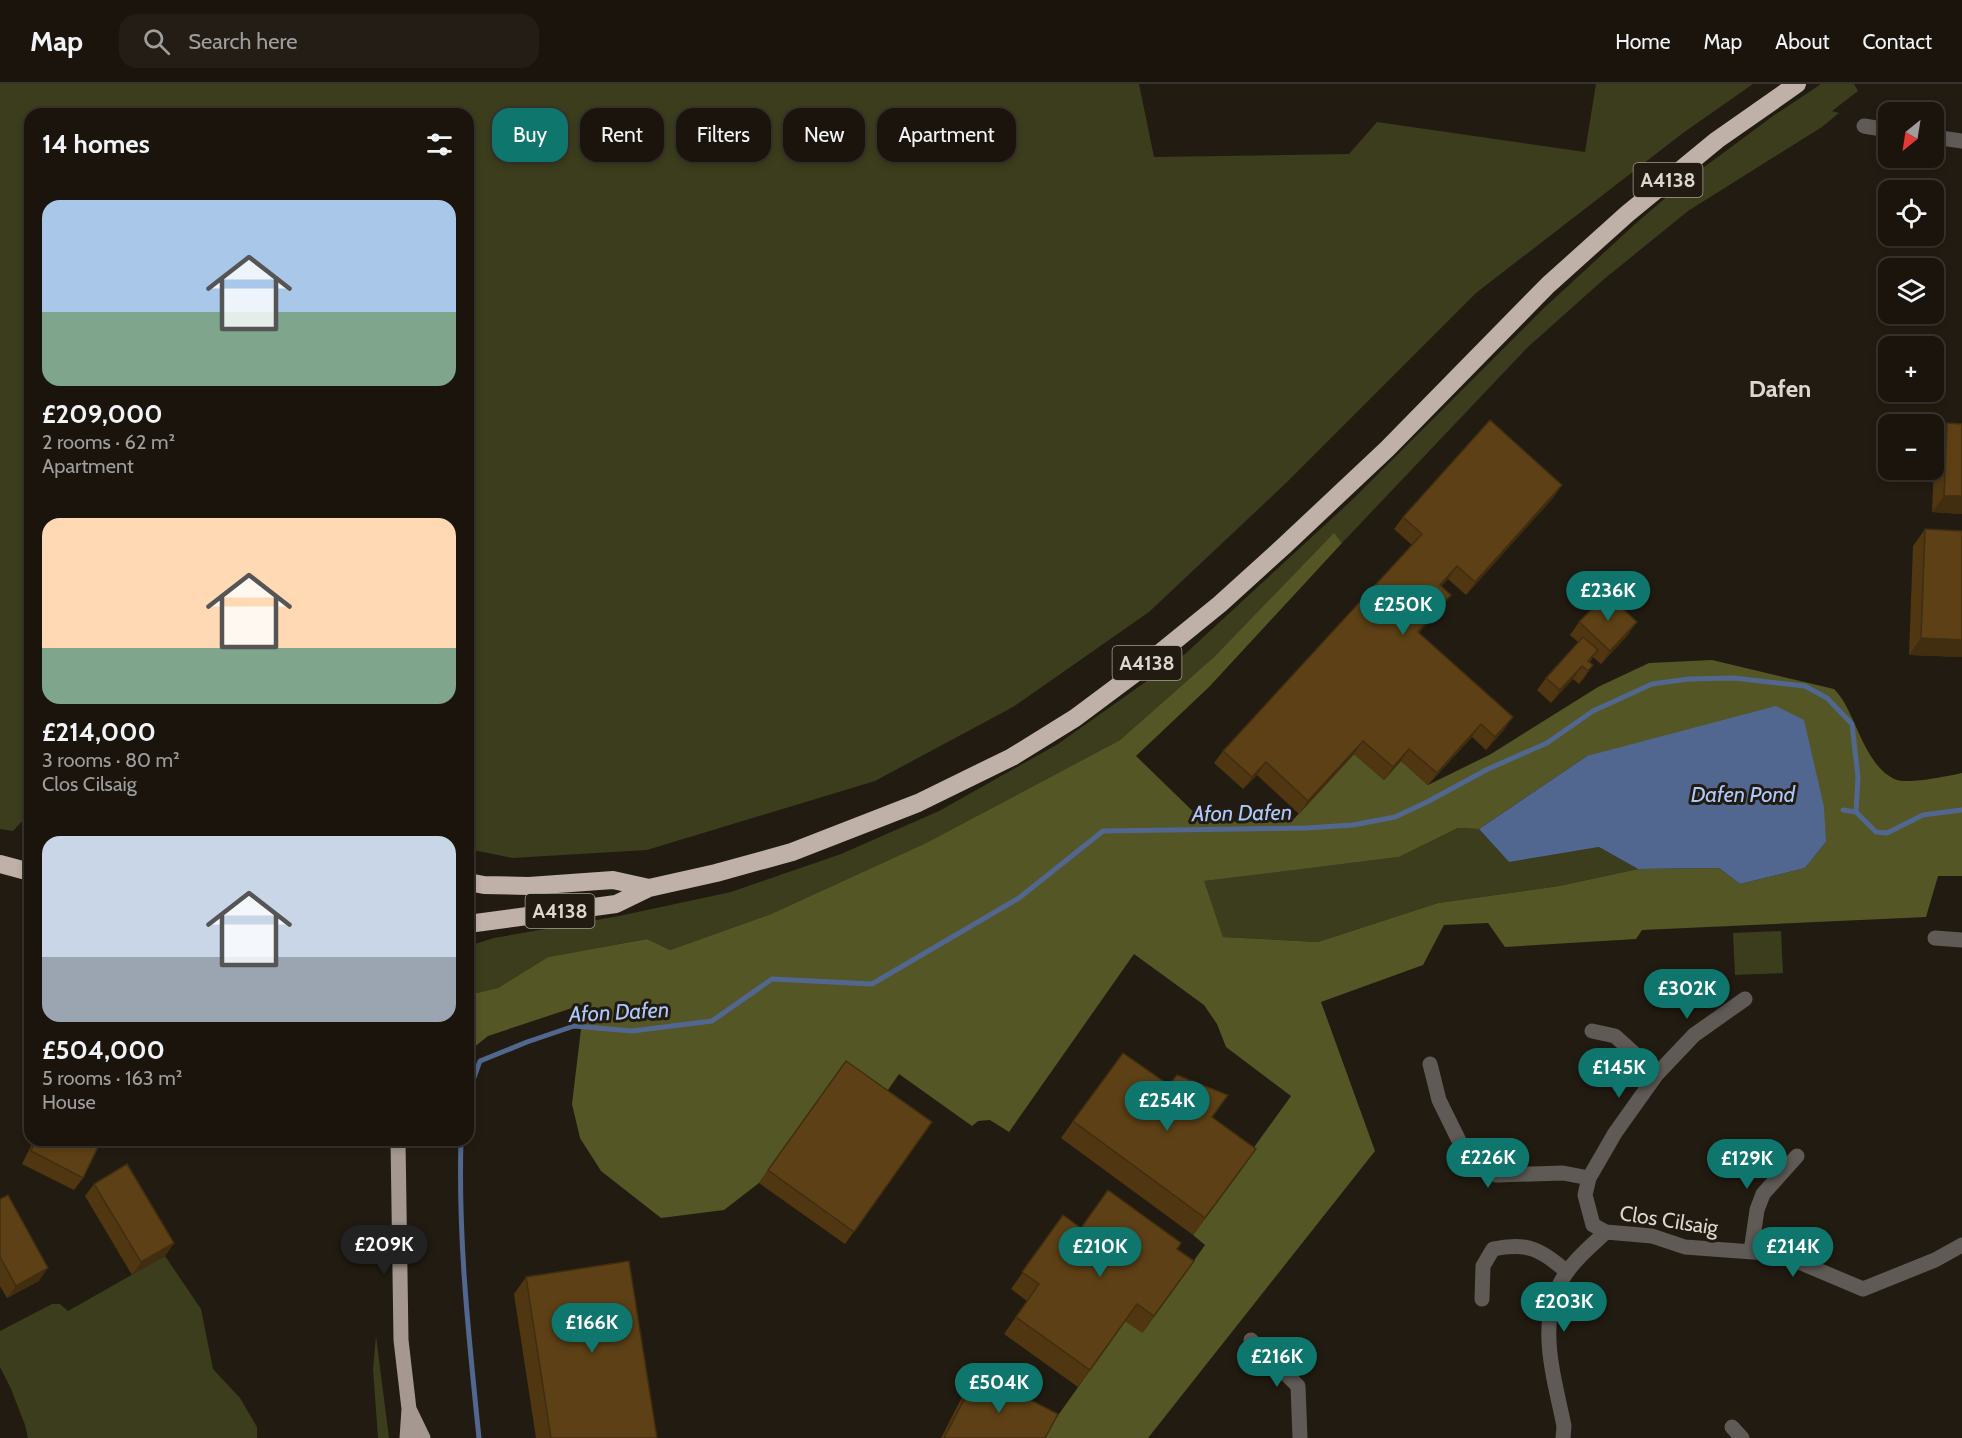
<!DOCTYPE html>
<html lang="en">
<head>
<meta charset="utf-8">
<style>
	:root { --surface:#1a140d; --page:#231d16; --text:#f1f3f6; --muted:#9f9e9d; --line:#38332e; --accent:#0f766e }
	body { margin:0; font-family:Cabin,sans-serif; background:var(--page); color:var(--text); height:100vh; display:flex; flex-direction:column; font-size:22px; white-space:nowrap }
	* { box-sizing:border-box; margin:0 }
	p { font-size:20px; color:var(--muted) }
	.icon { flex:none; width:33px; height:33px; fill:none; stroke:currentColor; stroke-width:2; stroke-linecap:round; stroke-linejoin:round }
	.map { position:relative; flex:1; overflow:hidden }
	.details { position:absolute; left:24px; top:24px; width:450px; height:1038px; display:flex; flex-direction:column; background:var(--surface); border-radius:18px; box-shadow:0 3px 9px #0003,0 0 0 2px var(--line) }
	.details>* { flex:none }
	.top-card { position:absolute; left:492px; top:24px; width:570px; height:54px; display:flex; gap:12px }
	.needle { width:39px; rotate:210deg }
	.controls { position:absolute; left:1878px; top:18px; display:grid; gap:12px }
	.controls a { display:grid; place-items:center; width:66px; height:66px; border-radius:12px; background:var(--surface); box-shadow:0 3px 9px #0003,0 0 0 2px var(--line); font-size:30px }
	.price { position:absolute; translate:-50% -51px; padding:0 14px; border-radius:21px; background:var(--accent); color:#fff; font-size:20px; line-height:39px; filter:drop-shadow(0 2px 3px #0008) }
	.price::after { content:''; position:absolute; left:50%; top:36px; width:18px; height:14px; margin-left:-9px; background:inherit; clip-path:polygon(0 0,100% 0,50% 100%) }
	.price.selected { background:#222; color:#fff }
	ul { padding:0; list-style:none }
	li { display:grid; align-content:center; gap:12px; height:318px; padding:0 18px }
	li span { display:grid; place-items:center; height:186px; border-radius:18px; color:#555 }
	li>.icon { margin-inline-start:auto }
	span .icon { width:108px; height:108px; fill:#fffc; stroke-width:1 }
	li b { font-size:26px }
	h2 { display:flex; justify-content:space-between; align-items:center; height:72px; padding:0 18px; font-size:26px }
	.chip { padding:0 21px; border-radius:18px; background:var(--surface); box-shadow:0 3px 9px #0003,0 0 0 2px var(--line); font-size:21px; line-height:54px }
	.chip.selected { background:var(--accent); color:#fff }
	header { display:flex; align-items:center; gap:36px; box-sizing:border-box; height:84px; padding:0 30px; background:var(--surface); border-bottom:2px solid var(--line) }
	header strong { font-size:28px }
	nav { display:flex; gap:33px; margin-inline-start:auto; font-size:21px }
	.search { width:420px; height:54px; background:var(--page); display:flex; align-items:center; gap:15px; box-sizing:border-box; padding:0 21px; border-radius:18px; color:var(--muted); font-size:22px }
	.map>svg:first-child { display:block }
</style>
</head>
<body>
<header>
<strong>Map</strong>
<div class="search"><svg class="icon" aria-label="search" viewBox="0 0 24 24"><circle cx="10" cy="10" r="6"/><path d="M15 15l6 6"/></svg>Search here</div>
<nav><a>Home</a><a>Map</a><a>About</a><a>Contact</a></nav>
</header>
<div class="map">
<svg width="1962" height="1354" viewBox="0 0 1962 1354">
	<rect width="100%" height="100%" fill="#221b11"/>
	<path fill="#3b3d1c" d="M0 0H1139L1154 73 1349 70 1377 38 1585 68 1596 0H1753L1683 49 1476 209 1285 400 1149 528 1013 623 875 697 647 766 512 774 468 765V544L473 532 472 475 468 472V30H30V729L13 747 0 745Z
		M1821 0H1854L1858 7 1832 27 1839 29 1822 43 1688 127 1603 196 1528 263 1342 459 1334 450 1215 572 1120 656 926 759 771 830 670 866 647 855 548 873 498 904 468 911V862L494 854 619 832 731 808 841 770 939 727 1058 660 1185 570 1353 415 1544 224 1634 141 1684 98 1773 32Z
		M1458 744 1479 745 1509 778 1599 763 1638 785 1559 802 1438 819 1318 858 1223 853 1203 797 1399 773Z
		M1781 847 1783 889 1735 891 1733 849Z
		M165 1172 201 1225 213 1285 240 1314 257 1343V1354H28L25 1341 11 1305 0 1283V1247L52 1220H60L68 1227Z
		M376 1252 389 1354H378L373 1285Z"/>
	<path fill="#545625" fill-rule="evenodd" d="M1334 449 1342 459 1209 603 1136 672 1204 738 1292 737 1354 670 1384 696 1401 677 1428 701 1491 670 1598 603 1649 579 1712 576 1834 605C1845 616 1850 630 1857 645 1865 663 1877 689 1897 696 1909 700 1949 692 1962 689V792H1938L1926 833 1642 846 1636 855 1505 863 1488 839 1444 841 1423 881 1321 918 1375 1067 1148 1354H1042L1125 1237 1143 1248 1205 1161 1193 1151 1244 1082 1242 1080 1291 1012 1226 963 1217 940 1204 921 1134 870 1009 1048 990 1036 978 1037 972 1042 899 990 879 1019 837 990 759 1099 724 1126 661 1134 601 1087 580 1054 572 1020 584 920 488 952 468 968V911L498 904 548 873 647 855 670 866 771 830 926 759 1120 656 1215 572ZM1587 672 1826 758 1805 784 1740 800 1719 784 1638 785 1559 802 1438 819 1318 858 1223 853 1204 797 1399 773 1458 744 1479 745Z"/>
	<path fill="#516790" d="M1776 622 1804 636 1824 723 1826 758 1805 784 1740 800 1719 784 1638 785 1599 763 1509 778 1479 745 1587 672Z"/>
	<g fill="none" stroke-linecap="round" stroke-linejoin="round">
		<path stroke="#516790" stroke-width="5" d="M1843 726 1856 728
			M1856 728 1876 748 1887 749 1923 731 1962 726
			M468 1010 480 977 527 958 574 942 632 947 712 937 772 895 872 900 1019 814 1103 747 1306 744 1353 741 1395 733 1427 718 1488 685 1547 659 1593 627 1652 600 1689 595 1733 594 1805 602 1827 614 1852 640 1858 693 1856 728
			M461 1056C458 1156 469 1255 479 1354"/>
		<path stroke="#5f5a56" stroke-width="15" d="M1864 42 1888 46
			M1934 53 1962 57
			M1935 854 1962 856
			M1430 980 1439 1016 1468 1075 1496 1091 1563 1089 1589 1094 1585 1111 1593 1141 1606 1148 1652 1152 1685 1163 1780 1170 1863 1205 1935 1176 1962 1161
			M1657 990 1694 951 1745 915
			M1589 1094 1615 1049 1657 990 1615 952 1592 947
			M1751 1167 1757 1126 1763 1110 1797 1072
			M1482 1215 1483 1182 1493 1165C1527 1158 1541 1165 1567 1188
			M1251 1256 1298 1302 1300 1354
			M1732 1343 1742 1354
			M1563 1354 1564 1342C1554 1291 1534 1234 1567 1188 1577 1173 1593 1160 1606 1148"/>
		<path stroke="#a49890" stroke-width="15" d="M398 1056 401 1256 409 1325 407 1354
			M409 1325 423 1354"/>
		<path stroke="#bfb1a8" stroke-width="18" d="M0 780 30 788
			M468 798 484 801 529 802 613 796 649 804
			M468 840 616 820 649 804 716 789 792 768 918 719 1012 673 1075 634 1134 590 1220 520 1285 461 1387 365 1548 201 1627 130 1717 56 1797 0"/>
	</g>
	<path fill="#503712" d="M1947 339 1962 430 1932 428 1935 356Z
		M1562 401 1553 414 1466 511 1448 495 1441 502 1451 511 1442 523 1419 549 1504 646 1486 666 1472 653 1428 701 1401 677 1384 696 1354 670 1299 730 1257 691 1243 705 1214 679 1223 667 1412 461 1394 445 1403 433Z
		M1925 445 1962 573 1909 571 1913 462Z
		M1579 538 1628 551 1601 580 1593 573 1590 578 1593 581 1584 594 1579 600 1573 595 1551 619 1537 606 1546 594 1578 558 1570 551Z
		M846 977 932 1038 845 1160 759 1099Z
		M1212 1033 1256 1065 1193 1151 1061 1054 1073 1037Z
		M34 1056H94L83 1094 74 1106 22 1080Z
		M94 1100 174 1159 165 1172 132 1191 85 1112Z
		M0 1115 39 1197 7 1214 0 1202Z
		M1063 1131 1081 1144 1177 1165 1194 1177 1142 1249 1125 1237 1078 1303 1004 1250 1027 1217 1011 1205Z
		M526 1193 657 1354H536L514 1210Z
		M978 1289 1045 1354H941L966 1305Z"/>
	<path fill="#412d0f" d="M1562 401 1553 414 1466 511 1475 498Z
		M1944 412H1962V430L1932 428Z
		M1457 482 1448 495 1431 514 1440 501Z
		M1451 511 1442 523 1409 560 1418 548Z
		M1637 538 1628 551 1601 580 1610 567Z
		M1921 554 1962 556V573L1909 571Z
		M1593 581 1584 594 1579 600 1588 587Z
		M1582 582 1573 595 1551 619 1560 606Z
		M1513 633 1504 646 1486 666 1495 653Z
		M1481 640 1472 653 1428 701 1437 689Z
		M1363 657 1354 670 1299 730 1308 717Z
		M1409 665 1401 677 1384 696 1393 683Z
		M1266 678 1257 691 1243 705 1252 693Z
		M174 1159 165 1172 132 1191 141 1178Z
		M48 1184 39 1197 7 1214 16 1202Z"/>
	<path fill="#5d4015" stroke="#412d0f" stroke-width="1.5" d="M1490 336 1562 401 1475 498 1457 482 1440 501 1451 511 1418 548 1513 633 1495 653 1481 640 1437 689 1409 665 1393 683 1363 657 1308 717 1266 678 1252 693 1223 667 1422 450 1403 433Z
		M1947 339 1962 340V412H1944Z
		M1925 445 1962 447V556L1921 554Z
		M1607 509 1637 538 1610 567 1579 538Z
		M1583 553 1598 566 1588 577 1593 581 1588 587 1582 582 1560 606 1546 594Z
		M1123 969 1169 1001 1177 991 1228 1011 1212 1033 1256 1065 1205 1134 1073 1037Z
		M846 977 932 1038 854 1148 768 1086Z
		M36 1056H94L100 1059 83 1094 31 1067Z
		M127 1080 174 1159 141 1178 94 1100Z
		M1108 1106 1181 1159 1177 1165 1194 1177 1154 1232 1137 1220 1090 1286 1016 1233 1039 1200 1022 1188 1063 1131 1081 1144Z
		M8 1111 48 1184 16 1202 0 1173V1115Z
		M629 1177 657 1354H551L526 1193Z
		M978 1289 1058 1330 1045 1354H944Z"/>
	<g text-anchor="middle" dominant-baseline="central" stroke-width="6" stroke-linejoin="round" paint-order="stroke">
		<g fill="#221b11" stroke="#a59f97" stroke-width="1.5">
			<rect x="1633.5" y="79" width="69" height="34" rx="4.5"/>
			<rect x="1112.5" y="562" width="69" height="34" rx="4.5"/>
			<rect x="525.5" y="810" width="69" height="34" rx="4.5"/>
		</g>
		<g font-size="20" font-weight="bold" fill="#ddd7d1">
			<text x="1668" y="96">A4138</text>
			<text x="1147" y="579">A4138</text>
			<text x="560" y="827">A4138</text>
		</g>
		<g font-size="21" fill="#ddd7d1" stroke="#221b11">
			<text transform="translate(1669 1136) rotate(9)">Clos Cilsaig</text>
		</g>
		<g font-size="22" font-style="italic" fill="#acc9fd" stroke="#221b11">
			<text x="1743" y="710">Dafen Pond</text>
			<text transform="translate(1242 729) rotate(-1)">Afon Dafen</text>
			<text transform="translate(619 928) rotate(-3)">Afon Dafen</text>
		</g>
		<g font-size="24" font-weight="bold" fill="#ddd7d1" stroke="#221b11">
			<text x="1780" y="304">Dafen</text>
		</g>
	</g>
</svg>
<div class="controls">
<a><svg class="needle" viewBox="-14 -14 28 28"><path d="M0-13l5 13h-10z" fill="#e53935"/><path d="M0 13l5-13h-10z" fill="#9f9e9d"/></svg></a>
<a><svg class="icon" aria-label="locate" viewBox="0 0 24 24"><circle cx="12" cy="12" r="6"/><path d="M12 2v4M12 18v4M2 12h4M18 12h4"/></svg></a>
<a><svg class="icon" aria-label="layers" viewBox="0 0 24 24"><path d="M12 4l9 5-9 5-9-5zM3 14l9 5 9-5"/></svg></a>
<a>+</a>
<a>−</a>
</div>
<b class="price" style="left:1608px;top:538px">£236K</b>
<b class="price" style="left:1403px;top:552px">£250K</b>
<b class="price" style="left:1687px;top:936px">£302K</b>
<b class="price" style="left:1619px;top:1015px">£145K</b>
<b class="price" style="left:1167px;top:1048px">£254K</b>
<b class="price" style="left:1488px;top:1105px">£226K</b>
<b class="price" style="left:1747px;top:1106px">£129K</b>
<b class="price selected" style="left:384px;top:1192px">£209K</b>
<b class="price" style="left:1100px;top:1194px">£210K</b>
<b class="price" style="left:1793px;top:1194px">£214K</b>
<b class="price" style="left:1564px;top:1249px">£203K</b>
<b class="price" style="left:592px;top:1270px">£166K</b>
<b class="price" style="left:1277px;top:1304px">£216K</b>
<b class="price" style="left:999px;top:1330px">£504K</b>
<div class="top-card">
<a class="chip selected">Buy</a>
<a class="chip">Rent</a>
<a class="chip">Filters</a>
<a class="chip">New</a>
<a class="chip">Apartment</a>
</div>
<section class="details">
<h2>14 homes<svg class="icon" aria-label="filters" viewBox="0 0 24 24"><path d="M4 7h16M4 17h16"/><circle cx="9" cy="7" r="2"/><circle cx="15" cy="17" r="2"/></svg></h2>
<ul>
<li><span style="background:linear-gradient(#a9c7e8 60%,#7fa58c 0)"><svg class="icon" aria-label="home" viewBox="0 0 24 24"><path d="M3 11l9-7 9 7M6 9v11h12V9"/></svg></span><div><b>£209,000</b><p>2 rooms · 62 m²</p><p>Apartment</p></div></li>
<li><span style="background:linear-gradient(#ffd9b3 70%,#7fa58c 0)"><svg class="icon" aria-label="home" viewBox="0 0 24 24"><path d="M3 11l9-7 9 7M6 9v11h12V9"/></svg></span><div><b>£214,000</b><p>3 rooms · 80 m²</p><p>Clos Cilsaig</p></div></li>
<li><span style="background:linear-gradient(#c9d6e8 65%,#9aa5b1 0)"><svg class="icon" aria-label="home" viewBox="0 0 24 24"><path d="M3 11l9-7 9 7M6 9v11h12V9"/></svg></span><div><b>£504,000</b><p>5 rooms · 163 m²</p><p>House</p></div></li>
</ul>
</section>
</div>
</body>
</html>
